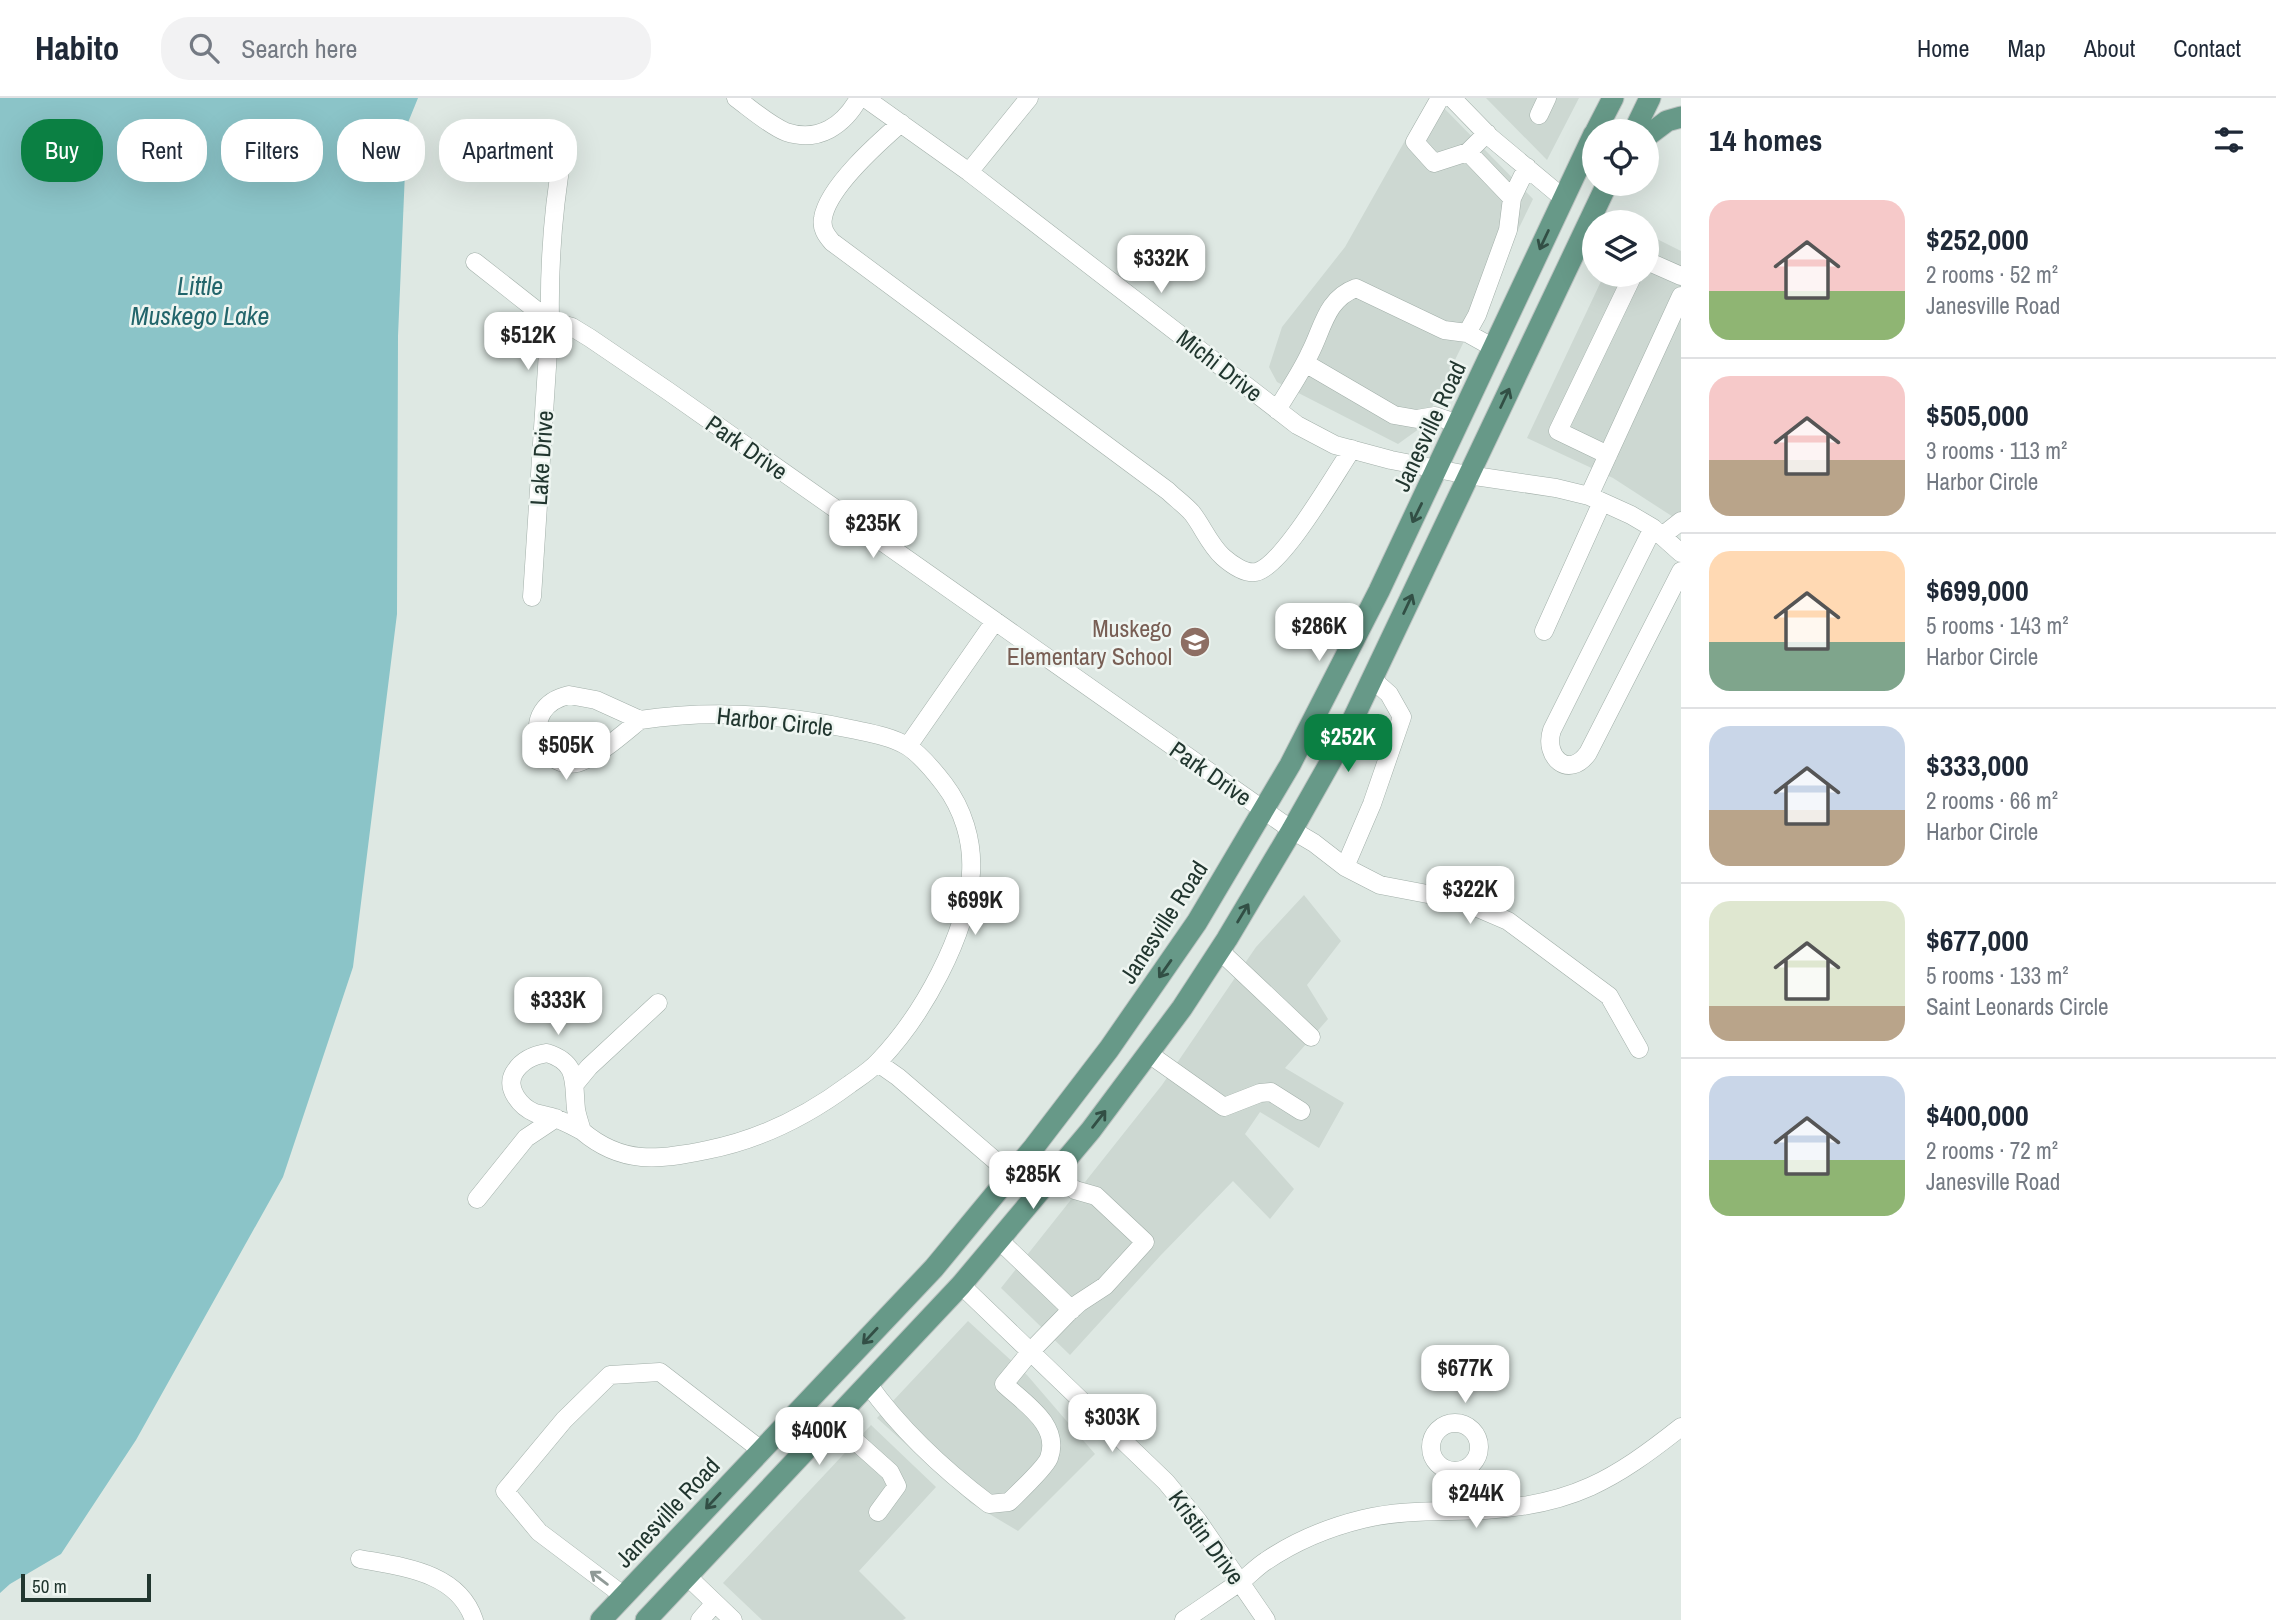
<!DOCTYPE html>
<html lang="en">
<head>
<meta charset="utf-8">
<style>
	:root { --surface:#fff; --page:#f2f2f3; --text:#1f2937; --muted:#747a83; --line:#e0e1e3; --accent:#0b8043 }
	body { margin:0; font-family:"Archivo Narrow",sans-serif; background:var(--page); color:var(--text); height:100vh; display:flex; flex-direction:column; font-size:26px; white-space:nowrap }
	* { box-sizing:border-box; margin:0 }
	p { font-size:23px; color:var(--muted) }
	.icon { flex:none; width:38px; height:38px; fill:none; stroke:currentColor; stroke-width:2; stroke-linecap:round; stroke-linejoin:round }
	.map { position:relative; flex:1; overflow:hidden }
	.drawer { display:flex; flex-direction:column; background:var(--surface); width:595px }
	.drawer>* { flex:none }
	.guide { position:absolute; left:21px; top:21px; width:665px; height:63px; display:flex; gap:14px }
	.buttons { position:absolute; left:1582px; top:21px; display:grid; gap:14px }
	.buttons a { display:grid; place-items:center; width:77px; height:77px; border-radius:50%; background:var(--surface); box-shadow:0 7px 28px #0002; font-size:35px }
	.scale { position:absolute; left:21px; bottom:18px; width:130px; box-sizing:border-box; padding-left:7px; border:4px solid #21362f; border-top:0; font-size:19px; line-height:24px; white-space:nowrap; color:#21362f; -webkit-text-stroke:5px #eef5f1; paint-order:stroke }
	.price { position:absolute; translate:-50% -60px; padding:0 16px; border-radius:14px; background:#fff; color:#222; font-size:23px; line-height:46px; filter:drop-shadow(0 2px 4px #0008) }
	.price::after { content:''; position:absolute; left:50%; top:42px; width:21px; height:16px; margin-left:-10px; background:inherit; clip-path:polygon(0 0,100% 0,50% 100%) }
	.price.active { background:var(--accent); color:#fff }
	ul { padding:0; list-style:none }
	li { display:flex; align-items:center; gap:21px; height:175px; padding:0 28px }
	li+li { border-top:2px solid var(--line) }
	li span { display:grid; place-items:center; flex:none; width:196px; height:140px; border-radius:21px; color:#555 }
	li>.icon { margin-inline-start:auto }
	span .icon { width:84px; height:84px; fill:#fffc; stroke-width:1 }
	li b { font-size:30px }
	h2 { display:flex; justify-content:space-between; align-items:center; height:84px; padding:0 28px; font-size:30px }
	.pill { padding:0 24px; border-radius:28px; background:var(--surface); box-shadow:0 7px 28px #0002; font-size:24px; line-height:63px }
	.pill.active { background:var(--accent); color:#fff }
	header { display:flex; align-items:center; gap:42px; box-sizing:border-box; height:98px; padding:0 35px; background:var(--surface); border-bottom:2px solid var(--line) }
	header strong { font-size:33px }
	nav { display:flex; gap:38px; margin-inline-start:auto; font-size:24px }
	.search { width:490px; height:63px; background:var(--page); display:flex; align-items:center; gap:18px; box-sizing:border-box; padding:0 24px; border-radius:28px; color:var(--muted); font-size:26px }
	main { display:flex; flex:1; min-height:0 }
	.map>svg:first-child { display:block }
</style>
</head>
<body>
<header>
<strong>Habito</strong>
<div class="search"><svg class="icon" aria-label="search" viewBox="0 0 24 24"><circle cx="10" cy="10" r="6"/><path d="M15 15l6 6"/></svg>Search here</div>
<nav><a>Home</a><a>Map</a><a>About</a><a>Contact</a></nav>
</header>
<main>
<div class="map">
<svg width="1681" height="1522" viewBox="0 0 1681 1522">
	<rect width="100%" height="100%" fill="#dee8e3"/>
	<path fill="#cdd8d2" d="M1429 0H1434L1533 101 1423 328 1398 346 1277 284 1269 269 1282 229 1345 149Z
		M1486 0H1579L1547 62Z
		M1647 136 1681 153V424L1613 380 1527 340 1604 177H1647Z
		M1304 797 1341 843 1307 887 1328 921 1285 970 1344 1005 1319 1050 1260 1014 1245 1036 1294 1091 1270 1121 1233 1083 1161 1157 1070 1257 1001 1190 1162 987 1256 849Z
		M968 1223 1027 1277 1095 1356 1018 1433 971 1405 877 1320Z
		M871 1327 936 1389 859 1473 906 1520 903 1522H762L723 1485Z"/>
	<path fill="#8bc4c8" d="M0 0H418L407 27 398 238 397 516 353 869 283 1079 136 1342 61 1456 10 1486 0 1495Z"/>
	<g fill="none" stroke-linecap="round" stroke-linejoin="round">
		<g stroke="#a2afa9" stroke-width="19">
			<path id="minor" d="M736 0C751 11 769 27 786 34 819 45 844 27 859 0
				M865 0 969 74 1297 327 1335 347 1391 362 1468 377 1556 390 1589 398 1631 417 1653 430 1681 455
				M1440 0 1415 44 1434 65 1468 54
				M1452 0 1490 39 1563 100
				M1539 17 1547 0
				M901 25C878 45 828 89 823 120 821 130 826 137 832 144L1168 393C1175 400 1185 407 1192 415 1203 429 1209 446 1223 459 1231 466 1245 476 1256 474 1282 469 1335 376 1352 351
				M1487 35 1468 54 1512 100 1527 69
				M969 74 1029 0
				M1647 163 1681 178
				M475 164 550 223 572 229 590 240 668 293 1292 732 1314 745 1345 769 1380 787 1459 802 1508 823 1609 898 1639 951
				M1467 235 1477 217 1508 132 1512 100
				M1305 265 1394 317 1417 321 1435 318 1459 326
				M1277 312C1288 293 1301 275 1310 255 1323 230 1326 201 1356 190L1444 232 1467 235 1494 250
				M1608 357 1558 333 1633 177
				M1589 398 1681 198
				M1653 430 1552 632C1543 659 1569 682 1588 655L1681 473
				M1662 438 1681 423
				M532 499 550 223C549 167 553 110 563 54
				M1544 533 1602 404
				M569 597 596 602 640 622C624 635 596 660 577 665 539 673 516 609 569 597Z
				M908 648 995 523
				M1345 769 1372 706 1402 619 1389 596 1372 581
				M1220 853 1311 939
				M547 955C579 965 573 984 576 1011 577 1018 580 1026 582 1033 574 1029 566 1024 557 1021 550 1018 542 1017 535 1015 521 1009 505 991 514 975 521 963 534 957 547 955Z
				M1149 956 1224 1009 1260 995 1271 994 1301 1013
				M878 965 898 979 1012 1077
				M575 986 589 969 658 905
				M582 1033C622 1067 659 1062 707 1052 759 1042 807 1018 850 986 860 979 871 972 879 963 922 918 967 838 971 775 973 743 963 711 944 686 934 673 920 656 907 648 890 638 869 635 851 631 781 616 711 611 640 622
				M477 1101 526 1040 556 1020
				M999 1142 1072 1212
				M961 1187 1166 1384 1198 1423 1266 1522
				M868 1286C901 1332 944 1372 989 1406L1009 1404C1018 1395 1045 1370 1049 1360 1061 1327 1024 1305 1004 1286L1031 1253 1068 1215 1079 1205 1105 1188 1145 1144 1096 1098 1075 1092 1054 1076
				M833 1323 890 1374 897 1388 878 1414
				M1431 1349a24 24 0 1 1 48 0a24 24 0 1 1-48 0Z
				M1457 1373 1459 1412
				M360 1461C403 1469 458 1474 474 1522
				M687 1478 733 1522
				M624 1498 539 1434 505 1393 564 1322 610 1277 660 1274 761 1352
				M700 1522 715 1505
				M1184 1522C1202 1510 1219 1498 1237 1486 1247 1480 1255 1470 1266 1463 1294 1444 1330 1429 1363 1421 1403 1411 1444 1414 1485 1412 1572 1407 1614 1382 1681 1329"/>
		</g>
		<g stroke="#bcc3c1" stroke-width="23">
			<path id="major" d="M1596 33 1613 0
				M1634 33 1650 0
				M1647 38 1667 23 1681 19
				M601 1522 934 1170 1034 1049 1109 951 1197 824 1290 667 1379 493 1594 36
				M646 1522 961 1187 1091 1032 1182 910 1227 841 1292 732 1345 638 1607 86"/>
		</g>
		<use href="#minor" stroke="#fff" stroke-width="18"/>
		<use href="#major" stroke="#679988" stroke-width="21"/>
	</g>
	<defs><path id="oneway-shaft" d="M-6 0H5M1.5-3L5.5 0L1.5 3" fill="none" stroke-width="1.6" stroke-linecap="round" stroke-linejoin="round" transform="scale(1.75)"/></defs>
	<g stroke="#324f45">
		<use href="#oneway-shaft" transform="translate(1544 142) rotate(115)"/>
		<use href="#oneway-shaft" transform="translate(1505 300) rotate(-65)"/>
		<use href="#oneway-shaft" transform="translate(1417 415) rotate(116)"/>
		<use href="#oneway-shaft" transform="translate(1408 506) rotate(-65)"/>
		<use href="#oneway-shaft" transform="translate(1243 815) rotate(-59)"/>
		<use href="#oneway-shaft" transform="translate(1165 871) rotate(125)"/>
		<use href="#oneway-shaft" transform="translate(1099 1021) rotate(-52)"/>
		<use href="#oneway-shaft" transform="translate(870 1238) rotate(133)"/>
		<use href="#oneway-shaft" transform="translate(713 1403) rotate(133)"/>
	</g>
	<use stroke="#909a97" href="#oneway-shaft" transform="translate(599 1480) rotate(-143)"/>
	<defs>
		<g id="school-disc" transform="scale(1.575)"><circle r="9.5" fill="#8d6e63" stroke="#eef5f1"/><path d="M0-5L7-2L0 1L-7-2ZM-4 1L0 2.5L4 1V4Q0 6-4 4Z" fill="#fff"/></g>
	</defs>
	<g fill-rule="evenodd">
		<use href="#school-disc" x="1195" y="544"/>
	</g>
	<g text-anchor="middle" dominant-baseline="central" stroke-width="5" stroke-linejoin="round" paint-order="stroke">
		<g font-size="24" fill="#21362f" stroke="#eef5f1">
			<text transform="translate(1220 267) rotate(38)">Michi Drive</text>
			<text transform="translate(1429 328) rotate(-65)">Janesville Road</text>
			<text transform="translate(747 349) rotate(35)">Park Drive</text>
			<text transform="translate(541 360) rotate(-86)">Lake Drive</text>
			<text transform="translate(775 623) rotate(6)">Harbor Circle</text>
			<text transform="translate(1211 675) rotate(35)">Park Drive</text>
			<text transform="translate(1163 824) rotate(-57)">Janesville Road</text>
			<text transform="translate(667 1414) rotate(-47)">Janesville Road</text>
			<text transform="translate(1207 1439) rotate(54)">Kristin Drive</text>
		</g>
		<g font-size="24" fill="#785e54" stroke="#eef5f1" text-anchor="end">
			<text x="1172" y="530">Muskego<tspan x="1172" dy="28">Elementary School</tspan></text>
		</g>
		<g font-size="26" font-style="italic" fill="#22656b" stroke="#eef5f1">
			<text x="200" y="187">Little<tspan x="200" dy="30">Muskego Lake</tspan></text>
		</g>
	</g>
</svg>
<div class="buttons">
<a><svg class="icon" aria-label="locate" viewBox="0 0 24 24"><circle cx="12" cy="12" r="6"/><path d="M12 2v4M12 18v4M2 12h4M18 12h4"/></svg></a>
<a><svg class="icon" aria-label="layers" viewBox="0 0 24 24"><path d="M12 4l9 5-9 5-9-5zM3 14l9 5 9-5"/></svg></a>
</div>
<div class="scale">50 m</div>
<b class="price" style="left:1161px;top:197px">$332K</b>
<b class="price" style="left:528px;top:274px">$512K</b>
<b class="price" style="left:873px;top:462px">$235K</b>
<b class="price" style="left:1319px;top:565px">$286K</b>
<b class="price active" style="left:1348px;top:676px">$252K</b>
<b class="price" style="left:566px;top:684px">$505K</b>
<b class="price" style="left:1470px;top:828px">$322K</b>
<b class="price" style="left:975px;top:839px">$699K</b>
<b class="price" style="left:558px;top:939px">$333K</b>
<b class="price" style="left:1033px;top:1113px">$285K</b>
<b class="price" style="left:1465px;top:1307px">$677K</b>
<b class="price" style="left:1112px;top:1356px">$303K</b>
<b class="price" style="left:819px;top:1369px">$400K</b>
<b class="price" style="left:1476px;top:1432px">$244K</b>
<div class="guide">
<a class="pill active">Buy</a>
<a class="pill">Rent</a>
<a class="pill">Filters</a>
<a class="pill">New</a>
<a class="pill">Apartment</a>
</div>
</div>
<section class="drawer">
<h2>14 homes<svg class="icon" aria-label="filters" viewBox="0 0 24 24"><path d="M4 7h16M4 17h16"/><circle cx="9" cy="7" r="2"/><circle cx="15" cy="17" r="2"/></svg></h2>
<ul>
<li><span style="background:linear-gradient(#f6c9c9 65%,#8fb573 0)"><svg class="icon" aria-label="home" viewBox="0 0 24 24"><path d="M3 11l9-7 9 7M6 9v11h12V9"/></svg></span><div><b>$252,000</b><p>2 rooms · 52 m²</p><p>Janesville Road</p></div></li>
<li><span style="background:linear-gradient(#f6c9c9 60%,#b9a48a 0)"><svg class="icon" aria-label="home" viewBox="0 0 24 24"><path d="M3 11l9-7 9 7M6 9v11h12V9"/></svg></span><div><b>$505,000</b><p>3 rooms · 113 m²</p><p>Harbor Circle</p></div></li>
<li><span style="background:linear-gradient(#ffd9b3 65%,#7fa58c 0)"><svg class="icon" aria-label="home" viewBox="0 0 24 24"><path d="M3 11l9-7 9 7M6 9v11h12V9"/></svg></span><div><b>$699,000</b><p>5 rooms · 143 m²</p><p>Harbor Circle</p></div></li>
<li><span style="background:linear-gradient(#c9d6e8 60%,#b9a48a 0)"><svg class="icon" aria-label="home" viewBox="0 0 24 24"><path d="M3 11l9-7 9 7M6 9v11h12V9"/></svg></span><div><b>$333,000</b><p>2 rooms · 66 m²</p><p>Harbor Circle</p></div></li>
<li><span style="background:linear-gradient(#dfe7d0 75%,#b9a48a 0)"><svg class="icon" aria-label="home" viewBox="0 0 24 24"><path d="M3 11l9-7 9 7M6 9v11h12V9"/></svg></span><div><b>$677,000</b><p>5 rooms · 133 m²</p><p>Saint Leonards Circle</p></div></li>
<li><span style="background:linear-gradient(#c9d6e8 60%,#8fb573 0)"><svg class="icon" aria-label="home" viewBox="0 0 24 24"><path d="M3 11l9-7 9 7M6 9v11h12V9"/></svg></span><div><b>$400,000</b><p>2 rooms · 72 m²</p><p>Janesville Road</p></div></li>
</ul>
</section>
</main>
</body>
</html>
